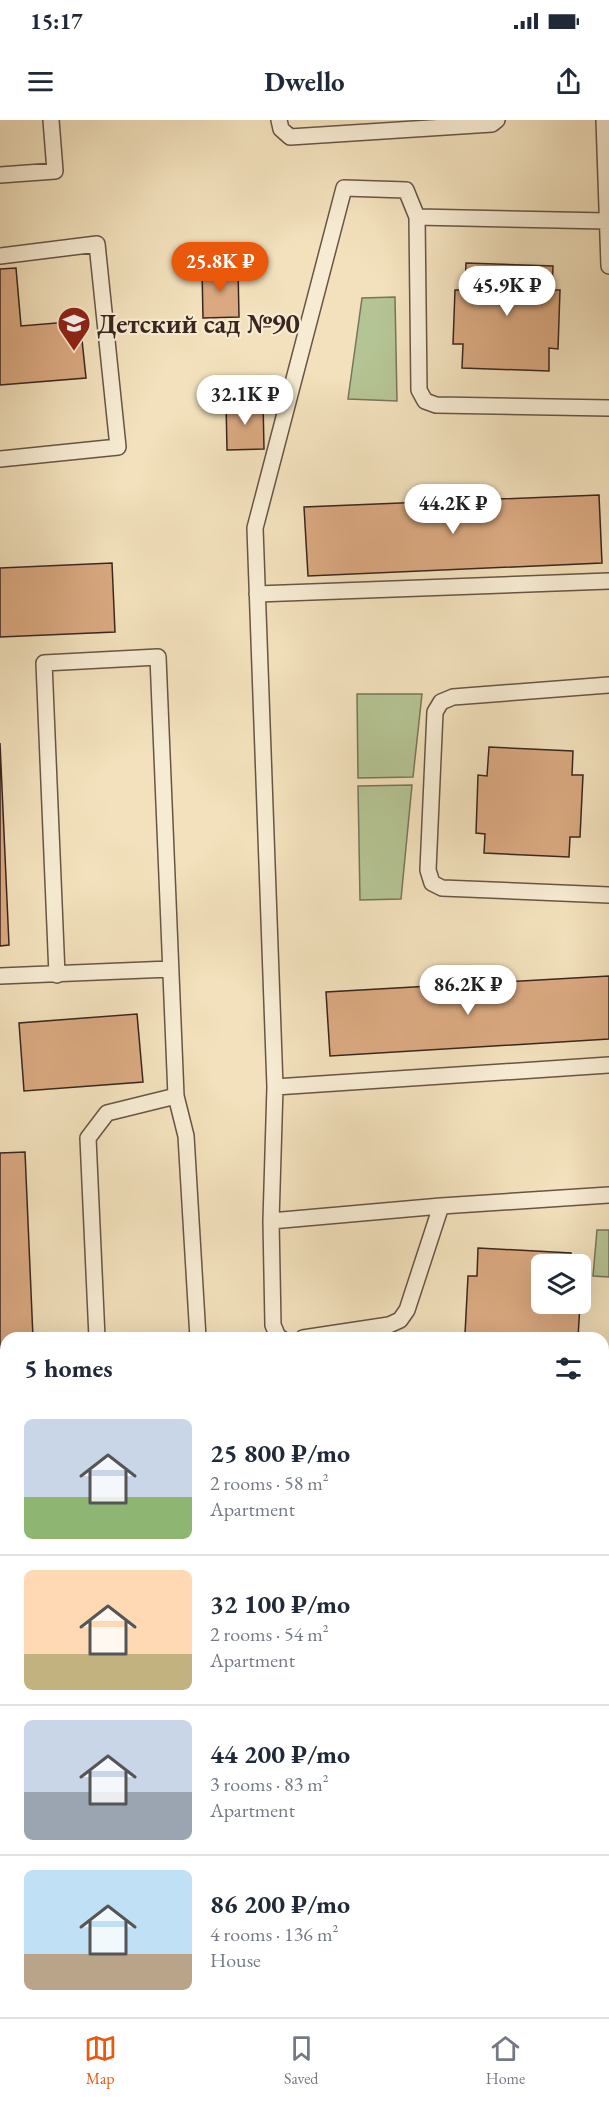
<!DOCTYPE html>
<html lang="en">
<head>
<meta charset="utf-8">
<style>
	:root { --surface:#fff; --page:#f6f6f7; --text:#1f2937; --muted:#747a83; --line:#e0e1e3; --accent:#ea580c }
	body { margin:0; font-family:"EB Garamond",serif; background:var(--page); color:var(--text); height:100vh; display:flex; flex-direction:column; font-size:22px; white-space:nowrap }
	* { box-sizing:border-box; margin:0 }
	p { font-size:20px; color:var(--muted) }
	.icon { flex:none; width:33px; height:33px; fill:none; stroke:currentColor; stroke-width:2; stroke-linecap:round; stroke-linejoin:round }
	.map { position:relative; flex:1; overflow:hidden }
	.sheet { position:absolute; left:0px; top:1212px; width:609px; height:686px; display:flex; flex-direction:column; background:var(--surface); border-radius:18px 18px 0 0; box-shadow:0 6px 24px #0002 }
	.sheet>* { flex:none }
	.buttons { position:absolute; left:531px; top:1134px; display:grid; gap:12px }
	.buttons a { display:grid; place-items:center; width:60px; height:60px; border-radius:9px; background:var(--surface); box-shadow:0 6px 24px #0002; font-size:30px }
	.price { position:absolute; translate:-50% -51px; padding:0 14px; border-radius:21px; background:#fff; color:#222; font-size:20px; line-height:39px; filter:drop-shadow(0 2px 3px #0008) }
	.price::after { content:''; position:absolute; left:50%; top:36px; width:18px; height:14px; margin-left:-9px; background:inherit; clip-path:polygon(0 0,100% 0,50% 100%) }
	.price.active { background:var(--accent); color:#fff }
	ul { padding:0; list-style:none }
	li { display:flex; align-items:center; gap:18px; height:150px; padding:0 24px }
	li+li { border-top:2px solid var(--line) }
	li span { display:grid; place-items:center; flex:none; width:168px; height:120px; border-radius:9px; color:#555 }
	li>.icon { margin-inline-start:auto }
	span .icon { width:72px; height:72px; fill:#fffc; stroke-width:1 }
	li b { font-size:26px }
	h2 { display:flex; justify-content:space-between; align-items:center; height:72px; padding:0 24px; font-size:26px }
	.status { display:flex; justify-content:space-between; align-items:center; height:42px; padding:0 30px; background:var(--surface); direction:ltr }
	.status svg { height:16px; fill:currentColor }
	header { display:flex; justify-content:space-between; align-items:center; height:78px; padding:0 24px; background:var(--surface); font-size:27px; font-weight:700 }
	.menu { display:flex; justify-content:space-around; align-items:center; height:84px; border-top:2px solid var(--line); background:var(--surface); font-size:16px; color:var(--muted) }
	.menu a { display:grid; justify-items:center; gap:3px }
	.menu .active { color:var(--accent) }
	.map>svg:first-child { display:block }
</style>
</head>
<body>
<div class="status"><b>15:17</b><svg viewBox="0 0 49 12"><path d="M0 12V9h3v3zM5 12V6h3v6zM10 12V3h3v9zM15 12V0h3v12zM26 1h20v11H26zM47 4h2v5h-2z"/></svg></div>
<header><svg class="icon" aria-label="menu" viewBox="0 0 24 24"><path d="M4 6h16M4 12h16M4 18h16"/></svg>Dwello<svg class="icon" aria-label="share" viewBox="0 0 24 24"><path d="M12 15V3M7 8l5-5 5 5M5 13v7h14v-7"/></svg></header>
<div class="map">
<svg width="609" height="1897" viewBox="0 0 609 1897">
	<rect width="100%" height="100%" fill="#f2e1bc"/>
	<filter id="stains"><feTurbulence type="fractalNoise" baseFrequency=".00333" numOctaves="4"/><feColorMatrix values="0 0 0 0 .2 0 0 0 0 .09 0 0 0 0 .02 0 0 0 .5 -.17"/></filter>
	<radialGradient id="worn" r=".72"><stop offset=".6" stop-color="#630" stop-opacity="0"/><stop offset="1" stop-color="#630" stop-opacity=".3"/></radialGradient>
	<path fill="#b5c494" stroke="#78755a" stroke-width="1.5" d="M395 177 397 281 348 279 362 178Z
		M357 574H422L413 657 358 658Z
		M412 665 401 779 360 780 358 666Z
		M597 1110H609V1157L593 1156Z"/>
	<path fill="#daa981" stroke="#3a261f" stroke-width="1.5" d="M466 143 553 146 552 170H560L558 229 549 228V251L462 248 463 224H453L455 170H465Z
		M16 148 21 206 80 201 86 258 0 265V149Z
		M238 148 239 197 203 198 202 149Z
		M263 281 264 329 227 330 226 282Z
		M599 375 602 443 308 456 304 387Z
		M112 443 115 512 0 517V448Z
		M0 623 9 825 0 826Z
		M489 627 573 631 572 655H583L580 717H570L569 737 484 733 485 714 476 713 478 655 487 656Z
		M609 856V919L330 936 326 872Z
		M137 894 143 962 24 971 19 903Z
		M25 1032 33 1218H6V1272H0V1033Z
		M478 1128 571 1133V1144H542V1184H580L578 1218H474V1215L465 1214 468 1156H477Z
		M0 1403H6V1455H0Z
		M6 1584V1635L0 1636V1585Z
		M609 1828V1876L603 1870V1835Z"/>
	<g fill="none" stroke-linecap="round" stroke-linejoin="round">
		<g stroke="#685546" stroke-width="18">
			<path id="service" d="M279 0 281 9 290 17 492 4 497 0
				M604 0 609 146
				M0 55 55 51 51 0
				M417 97 419 270 425 281 436 285 609 288
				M607 101 417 97 406 70 344 68 255 408 275 967 609 945
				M0 136 97 124 118 327 0 339
				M257 474 609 461
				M609 565 453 577 441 582 435 592 428 750 432 763 442 768 609 775
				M57 855 44 543 158 537 176 976 107 993 88 1018 97 1218
				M0 856 170 849
				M275 967 271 1101 273 1205 278 1217 281 1218
				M176 976 186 1016 198 1218
				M271 1101 441 1086 609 1075
				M303 1218 389 1205 400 1200 407 1190 441 1086
				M0 1294H6
				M0 1381 6 1384
				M603 1407H609
				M0 1511 6 1510
				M0 1673 6 1672"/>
		</g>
		<g stroke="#685546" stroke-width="33">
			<path id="minor" d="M0 1757 6 1759
				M460 1892 469 1897"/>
		</g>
		<use href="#service" stroke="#f7ecd3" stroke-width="15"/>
		<use href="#minor" stroke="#f7ecd3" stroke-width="30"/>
	</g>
	<defs>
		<g id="school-pin" transform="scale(1.725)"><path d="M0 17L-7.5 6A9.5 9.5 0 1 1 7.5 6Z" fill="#8f2418" stroke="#f7ecd3"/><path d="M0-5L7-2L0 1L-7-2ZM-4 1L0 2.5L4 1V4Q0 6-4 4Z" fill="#fff"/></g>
	</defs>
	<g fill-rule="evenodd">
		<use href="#school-pin" x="74" y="203"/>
	</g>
	<g text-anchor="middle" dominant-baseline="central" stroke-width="4.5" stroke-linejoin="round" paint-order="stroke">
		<g font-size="27" font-weight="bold" fill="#3a261f" stroke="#f7ecd3" text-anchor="start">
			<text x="97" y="203">Детский сад №90</text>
		</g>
	</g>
	<rect width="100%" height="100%" filter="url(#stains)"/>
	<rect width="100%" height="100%" fill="url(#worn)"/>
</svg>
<div class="buttons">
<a><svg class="icon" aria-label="layers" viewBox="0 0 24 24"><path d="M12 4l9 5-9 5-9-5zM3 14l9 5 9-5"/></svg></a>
</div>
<b class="price active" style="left:220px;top:173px">25.8K ₽</b>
<b class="price" style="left:507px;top:197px">45.9K ₽</b>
<b class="price" style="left:245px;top:306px">32.1K ₽</b>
<b class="price" style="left:453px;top:415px">44.2K ₽</b>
<b class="price" style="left:468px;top:896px">86.2K ₽</b>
<section class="sheet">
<h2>5 homes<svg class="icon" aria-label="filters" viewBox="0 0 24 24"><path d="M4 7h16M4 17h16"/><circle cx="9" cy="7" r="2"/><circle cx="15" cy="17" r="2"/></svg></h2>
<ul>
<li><span style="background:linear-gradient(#c9d6e8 65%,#8fb573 0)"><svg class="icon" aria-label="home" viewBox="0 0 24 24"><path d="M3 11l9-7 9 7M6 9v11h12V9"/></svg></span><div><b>25 800 ₽/mo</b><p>2 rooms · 58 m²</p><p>Apartment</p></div></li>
<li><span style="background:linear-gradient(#ffd9b3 70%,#c2b280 0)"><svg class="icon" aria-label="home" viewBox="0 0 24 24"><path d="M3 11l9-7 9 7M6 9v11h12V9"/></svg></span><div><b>32 100 ₽/mo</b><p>2 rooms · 54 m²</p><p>Apartment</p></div></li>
<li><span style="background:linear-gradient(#c9d6e8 60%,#9aa5b1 0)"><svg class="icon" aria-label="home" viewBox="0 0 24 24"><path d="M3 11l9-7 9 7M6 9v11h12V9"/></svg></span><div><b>44 200 ₽/mo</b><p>3 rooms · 83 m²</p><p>Apartment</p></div></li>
<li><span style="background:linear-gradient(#bfe0f5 70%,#b9a48a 0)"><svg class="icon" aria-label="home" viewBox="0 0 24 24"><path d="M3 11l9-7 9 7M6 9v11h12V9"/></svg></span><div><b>86 200 ₽/mo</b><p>4 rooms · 136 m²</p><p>House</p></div></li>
</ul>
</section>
</div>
<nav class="menu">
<a class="active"><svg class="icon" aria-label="map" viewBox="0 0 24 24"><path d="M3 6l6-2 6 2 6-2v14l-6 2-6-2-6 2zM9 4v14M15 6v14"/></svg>Map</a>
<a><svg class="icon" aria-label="saved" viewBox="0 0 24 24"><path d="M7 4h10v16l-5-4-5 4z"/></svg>Saved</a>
<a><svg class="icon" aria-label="home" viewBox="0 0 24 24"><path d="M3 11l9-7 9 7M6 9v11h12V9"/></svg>Home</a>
</nav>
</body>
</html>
